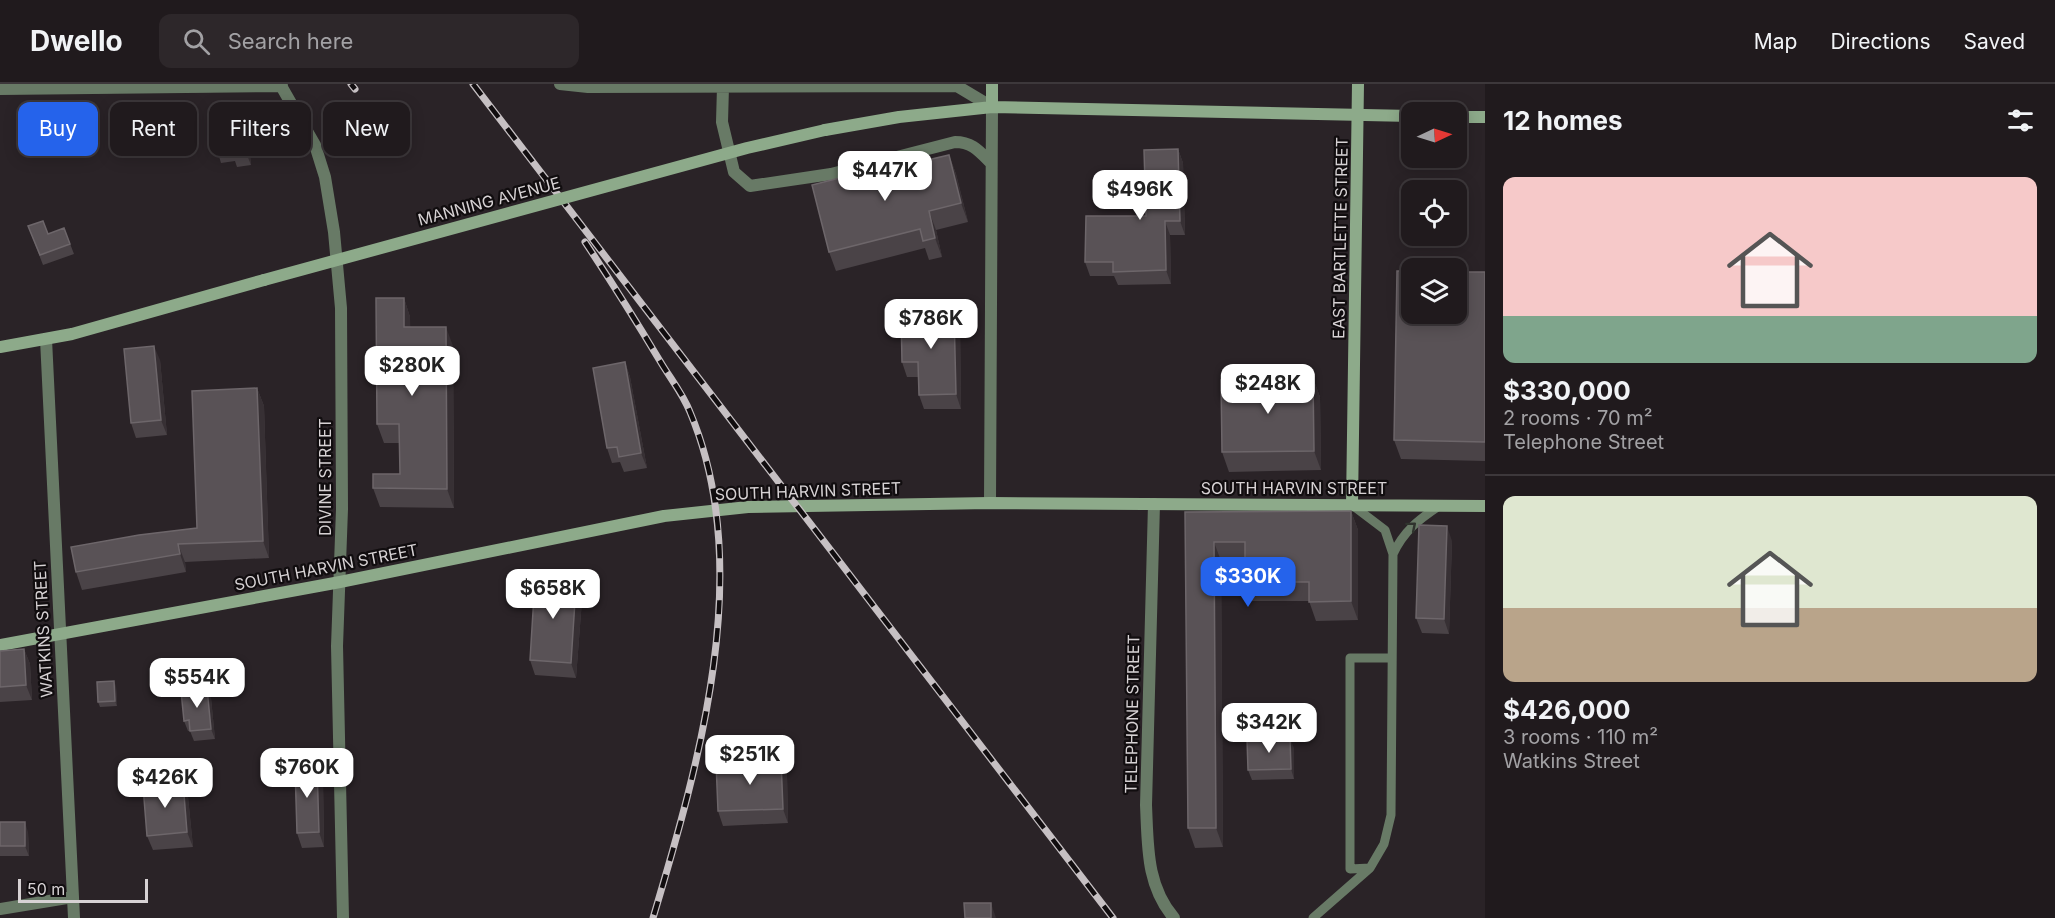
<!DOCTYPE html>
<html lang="en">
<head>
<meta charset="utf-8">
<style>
	:root { --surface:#201a1d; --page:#2d272a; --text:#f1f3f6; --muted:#a2a1a4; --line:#3d383b; --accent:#2563eb }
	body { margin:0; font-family:Inter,sans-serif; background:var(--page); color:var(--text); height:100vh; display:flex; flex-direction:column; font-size:22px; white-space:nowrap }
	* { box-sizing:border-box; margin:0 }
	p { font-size:20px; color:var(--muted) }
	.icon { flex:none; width:33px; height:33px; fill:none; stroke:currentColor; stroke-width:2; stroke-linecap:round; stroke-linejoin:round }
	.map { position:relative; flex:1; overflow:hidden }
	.panel { display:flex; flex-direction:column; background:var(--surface); width:570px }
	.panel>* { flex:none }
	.hud { position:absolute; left:18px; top:18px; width:570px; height:54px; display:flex; gap:12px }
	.needle { width:39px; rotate:86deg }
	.tools { position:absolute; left:1401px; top:18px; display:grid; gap:12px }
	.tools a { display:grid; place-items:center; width:66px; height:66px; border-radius:12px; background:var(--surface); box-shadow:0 3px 15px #0003,0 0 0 2px var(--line); font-size:30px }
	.scale { position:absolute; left:18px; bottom:15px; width:130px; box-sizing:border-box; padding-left:6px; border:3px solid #d7d2d4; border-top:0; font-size:16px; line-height:21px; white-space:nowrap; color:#d7d2d4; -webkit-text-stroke:4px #110d0f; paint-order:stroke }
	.price { position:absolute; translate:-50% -51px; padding:0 14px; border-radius:12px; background:#fff; color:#222; font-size:20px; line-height:39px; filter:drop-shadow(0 2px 3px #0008) }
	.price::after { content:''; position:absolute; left:50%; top:36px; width:18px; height:14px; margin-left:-9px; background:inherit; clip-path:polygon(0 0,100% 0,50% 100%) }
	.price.current { background:var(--accent); color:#fff }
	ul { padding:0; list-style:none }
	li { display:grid; align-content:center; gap:12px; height:318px; padding:0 18px }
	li+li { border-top:2px solid var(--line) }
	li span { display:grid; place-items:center; height:186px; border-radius:12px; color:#555 }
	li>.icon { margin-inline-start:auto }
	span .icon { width:108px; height:108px; fill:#fffc; stroke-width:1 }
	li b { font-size:26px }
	h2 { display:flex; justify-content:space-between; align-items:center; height:72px; padding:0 18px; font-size:26px }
	.chip { padding:0 21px; border-radius:12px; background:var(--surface); box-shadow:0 3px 15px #0003,0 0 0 2px var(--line); font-size:21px; line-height:54px }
	.chip.current { background:var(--accent); color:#fff }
	header { display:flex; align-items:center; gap:36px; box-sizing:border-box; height:84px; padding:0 30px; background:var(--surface); border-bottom:2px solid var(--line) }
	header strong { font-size:28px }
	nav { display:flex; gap:33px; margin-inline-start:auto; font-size:21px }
	.search { width:420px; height:54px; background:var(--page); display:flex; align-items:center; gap:15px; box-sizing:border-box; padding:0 21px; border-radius:12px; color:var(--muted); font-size:22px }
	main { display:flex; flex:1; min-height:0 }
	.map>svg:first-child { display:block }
</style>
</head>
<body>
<header>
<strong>Dwello</strong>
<div class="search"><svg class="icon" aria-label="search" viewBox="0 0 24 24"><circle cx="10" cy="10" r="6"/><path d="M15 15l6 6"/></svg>Search here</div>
<nav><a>Map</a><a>Directions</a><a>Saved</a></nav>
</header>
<main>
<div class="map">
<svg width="1485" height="834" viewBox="0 0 1485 834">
	<rect width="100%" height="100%" fill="#2a2327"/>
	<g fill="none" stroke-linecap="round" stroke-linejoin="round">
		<path stroke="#687a66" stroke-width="9" d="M1393 470C1404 447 1418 436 1439 422
			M1370 784 1350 785V574H1392
			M1313 834 1370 784 1384 760 1391 731 1393 470 1385 446 1352 421"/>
		<path stroke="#687a66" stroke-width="12" d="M280 0 315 61 325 93 334 148 341 224 342 425 337 562 343 834
			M560 0 588 3 957 2 992 23 990 419
			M723 3 722 38 734 88 750 102 831 90 955 58C972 58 979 67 991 79
			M0 5 282 2
			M46 255 74 834
			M1154 420 1146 721C1148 762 1146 801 1174 834
			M0 825 73 813"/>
		<path stroke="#8daa8a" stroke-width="12" d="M992 23V0
			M1456 33H1485
			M825 46 899 33 992 23 1412 32
			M0 263 72 250 264 196
			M1352 421 1358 0
			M0 561 340 498 664 432 748 423 990 419 1485 422"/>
		<g stroke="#c6c0c3" stroke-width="7">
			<path id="rail" d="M351 0 355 5
				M473 0 1113 834
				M585 158C611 197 636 237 660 277 670 294 683 310 690 328 756 484 699 680 653 834"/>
		</g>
		<use href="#rail" stroke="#110d0f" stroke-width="4.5" stroke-dasharray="14" stroke-linecap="butt"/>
		<path stroke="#8daa8a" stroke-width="12" d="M264 196 747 64 825 46"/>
	</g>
	<path fill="#4a4347" d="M244 42 248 52 251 81 237 83 235 77 221 79 218 69Z
		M1178 65 1183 79 1185 151H1170L1171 200 1118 201 1114 192H1090L1085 178 1146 132Z
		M949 71 956 90 968 138 936 146 942 173 929 176 925 164 836 187 829 168Z
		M28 142 48 150 64 144 74 170 43 181Z
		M1485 188V377L1401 375 1394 356Z
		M404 214 410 233V243L453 262 454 424 380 423 373 404 400 390V359H384L377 340Z
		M954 228 960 243 961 325H924L919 311V293H907L902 278Z
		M160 276 167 351 136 354 131 339Z
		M625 278 630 293 647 384 624 388 620 378 612 379 607 364Z
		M1313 294 1320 313 1321 386 1229 388 1222 368Z
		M257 304 264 322 269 474 185 478 186 488 82 506 76 488 197 444Z
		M1351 427 1358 446V536L1316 537 1309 517H1252L1245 498V477H1221L1223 763 1195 764 1188 744 1185 428Z
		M1452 457 1449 550 1422 549 1416 534Z
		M570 501H576L582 516 576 594 535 591 530 576Z
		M24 565 30 580 32 616 0 618V567Z
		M116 602 117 622 100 623 98 618Z
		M211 614 215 655 194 657 190 647H188L184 637Z
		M1294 664V695L1252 696 1248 686Z
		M317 682 323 697 324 763 302 764 297 749Z
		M787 691 788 739 723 742 718 727Z
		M183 698 188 713 193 763 153 766 147 752Z
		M0 738 28 748 29 772H0Z"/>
	<path fill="#373034" d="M244 42 248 52 251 81 247 71Z
		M1178 65 1183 79 1185 151 1180 137Z
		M949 71 956 90 968 138 961 119Z
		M929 127 936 146 942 173 935 154Z
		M1165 137 1170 151 1171 200 1166 186Z
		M404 214 410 233 411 262 404 243Z
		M954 228 960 243 961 325 956 310Z
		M446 243 453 262 454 424 447 405Z
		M154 262 160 276 167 351 161 336Z
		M625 278 630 293 647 384 641 369Z
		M1313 294 1320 313 1321 386 1314 367Z
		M257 304 264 322 269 474 263 457Z
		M1351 427 1358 446V536L1351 517Z
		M1447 442 1452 457 1449 550 1444 535Z
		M1214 458 1221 477 1223 763 1216 744Z
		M178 460 185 478 186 488 180 470Z
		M576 501 582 516 576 594 571 579Z
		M24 565 30 580 32 616 26 601Z
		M114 597 116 602 117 622 115 617Z
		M207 604 211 614 215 655 211 645Z
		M1290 654 1294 664V695L1291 685Z
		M781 676 787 691 788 739 783 725Z
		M317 682 323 697 324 763 319 748Z
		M183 698 188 713 193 763 187 748Z
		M25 738 28 748 29 772 25 762Z
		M991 819 996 834H991Z"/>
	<path fill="#595256" stroke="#6d666a" stroke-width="1.5" d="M244 42 247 71 233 73V67L218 69 215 45Z
		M1178 65 1180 137H1165L1166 186 1113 188V178H1085L1086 132H1146L1144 66Z
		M949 71 961 119 929 127 935 154 923 157 920 145 829 168 812 101 918 74 919 78Z
		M43 137 48 150 64 144 70 160 40 171 28 142Z
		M1397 187H1412V230H1456V188H1485V358L1394 356Z
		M376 214H404V243H446L447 405 373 404V390H400L399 340H377Z
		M954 228 956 310 919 311 918 278H902L901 229Z
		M154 262 161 336 131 339 124 265Z
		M625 278 641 369 619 373 617 363 607 364 593 284Z
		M1313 294 1314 367 1222 368 1221 296Z
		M257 304 263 457 178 460 180 470 76 488 71 463 139 451 197 444 192 307Z
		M1351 427V517L1309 518V498H1245V458H1214L1216 744H1188L1185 428Z
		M1419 441 1447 442 1444 535 1416 534Z
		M547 492 568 493 567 500 576 501 571 579 530 576 535 495 547 496Z
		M24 565 26 601 0 603V567Z
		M114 597 115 617 98 618 97 598Z
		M207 604 211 645 190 647 189 636 184 637 181 607Z
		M1290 654 1291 685 1248 686 1247 655Z
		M781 676 783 725 718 727 716 678Z
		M317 682 319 748 297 749 295 683Z
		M183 698 187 748 147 752 143 702Z
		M0 738H25V762H0Z
		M964 819H991V834H965Z"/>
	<defs><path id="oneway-chevron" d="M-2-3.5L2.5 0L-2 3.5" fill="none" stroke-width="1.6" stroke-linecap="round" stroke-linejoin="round" transform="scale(1.5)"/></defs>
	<use stroke="#2f332d" href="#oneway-chevron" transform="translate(1412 442) rotate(-40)"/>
	<g text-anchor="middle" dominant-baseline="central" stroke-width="4.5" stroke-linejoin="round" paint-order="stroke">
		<g font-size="16" fill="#d7d2d4" stroke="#110d0f">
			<text transform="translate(489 117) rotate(-15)">MANNING AVENUE</text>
			<text transform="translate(1340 154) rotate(-89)">EAST BARTLETTE STREET</text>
			<text transform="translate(325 393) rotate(-90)">DIVINE STREET</text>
			<text x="1294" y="404">SOUTH HARVIN STREET</text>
			<text transform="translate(808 407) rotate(-2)">SOUTH HARVIN STREET</text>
			<text transform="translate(326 483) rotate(-11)">SOUTH HARVIN STREET</text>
			<text transform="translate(43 545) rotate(-93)">WATKINS STREET</text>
			<text transform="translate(1132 630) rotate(-89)">TELEPHONE STREET</text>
		</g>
	</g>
</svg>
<div class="tools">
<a><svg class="needle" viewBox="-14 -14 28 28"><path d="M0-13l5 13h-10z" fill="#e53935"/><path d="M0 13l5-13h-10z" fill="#a2a1a4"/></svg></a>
<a><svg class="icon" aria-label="locate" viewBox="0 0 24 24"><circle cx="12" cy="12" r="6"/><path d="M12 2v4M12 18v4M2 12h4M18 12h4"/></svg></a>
<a><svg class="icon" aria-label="layers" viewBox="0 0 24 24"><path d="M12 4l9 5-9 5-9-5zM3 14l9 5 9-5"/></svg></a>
</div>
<div class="scale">50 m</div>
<b class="price" style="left:885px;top:118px">$447K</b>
<b class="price" style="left:1140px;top:137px">$496K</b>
<b class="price" style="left:931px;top:266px">$786K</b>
<b class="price" style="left:412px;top:313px">$280K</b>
<b class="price" style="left:1268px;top:331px">$248K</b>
<b class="price current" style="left:1248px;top:524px">$330K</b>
<b class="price" style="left:553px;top:536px">$658K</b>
<b class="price" style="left:197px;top:625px">$554K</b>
<b class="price" style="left:1269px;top:670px">$342K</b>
<b class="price" style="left:750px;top:702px">$251K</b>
<b class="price" style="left:307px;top:715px">$760K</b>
<b class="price" style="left:165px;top:725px">$426K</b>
<div class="hud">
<a class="chip current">Buy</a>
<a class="chip">Rent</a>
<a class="chip">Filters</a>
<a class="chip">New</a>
</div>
</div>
<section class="panel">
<h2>12 homes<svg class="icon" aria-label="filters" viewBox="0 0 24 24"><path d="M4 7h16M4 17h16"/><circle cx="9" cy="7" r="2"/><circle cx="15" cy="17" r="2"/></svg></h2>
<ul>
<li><span style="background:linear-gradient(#f6c9c9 75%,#7fa58c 0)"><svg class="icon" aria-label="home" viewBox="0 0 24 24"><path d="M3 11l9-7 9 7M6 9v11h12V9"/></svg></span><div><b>$330,000</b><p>2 rooms · 70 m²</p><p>Telephone Street</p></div></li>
<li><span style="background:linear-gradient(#dfe7d0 60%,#b9a48a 0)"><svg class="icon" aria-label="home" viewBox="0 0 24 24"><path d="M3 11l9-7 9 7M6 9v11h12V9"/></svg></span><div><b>$426,000</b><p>3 rooms · 110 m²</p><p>Watkins Street</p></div></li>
</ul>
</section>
</main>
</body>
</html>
